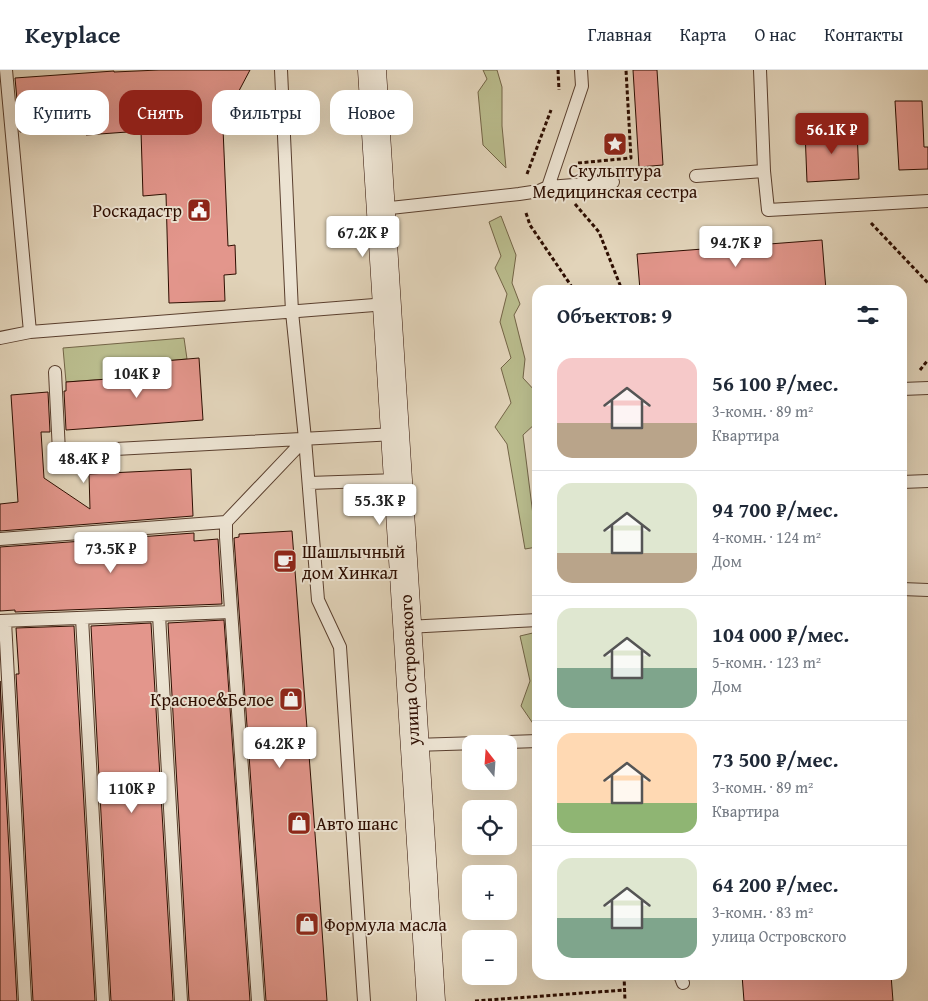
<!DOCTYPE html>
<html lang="ru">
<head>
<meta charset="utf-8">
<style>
	:root { --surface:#fff; --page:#f2f2f3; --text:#1f2937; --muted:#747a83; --line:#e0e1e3; --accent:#8f2418 }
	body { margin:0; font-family:"Gentium Book Plus",serif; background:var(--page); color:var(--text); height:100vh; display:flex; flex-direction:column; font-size:19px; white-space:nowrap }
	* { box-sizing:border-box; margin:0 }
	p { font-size:16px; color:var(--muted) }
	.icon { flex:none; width:28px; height:28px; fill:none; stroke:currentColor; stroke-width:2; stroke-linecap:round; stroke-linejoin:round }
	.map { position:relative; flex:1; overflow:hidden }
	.panel { position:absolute; left:532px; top:215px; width:375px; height:695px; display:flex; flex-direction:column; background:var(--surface); border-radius:15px; box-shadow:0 5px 20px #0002 }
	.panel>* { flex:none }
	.guide { position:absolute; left:15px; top:20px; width:442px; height:45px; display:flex; gap:10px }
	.needle { width:32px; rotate:343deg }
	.tools { position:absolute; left:462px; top:665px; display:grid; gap:10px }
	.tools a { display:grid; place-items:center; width:55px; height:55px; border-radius:10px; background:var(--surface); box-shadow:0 5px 20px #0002; font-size:25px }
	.price { position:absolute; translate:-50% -42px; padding:0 11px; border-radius:5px; background:#fff; color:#222; font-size:16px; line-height:32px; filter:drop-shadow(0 1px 2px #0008) }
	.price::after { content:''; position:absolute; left:50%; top:30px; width:15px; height:11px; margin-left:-8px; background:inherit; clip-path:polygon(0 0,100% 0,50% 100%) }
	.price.selected { background:var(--accent); color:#fff }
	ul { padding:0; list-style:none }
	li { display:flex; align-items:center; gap:15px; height:125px; padding:0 25px }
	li+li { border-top:1px solid var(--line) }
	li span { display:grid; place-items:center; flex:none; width:140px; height:100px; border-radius:15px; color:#555 }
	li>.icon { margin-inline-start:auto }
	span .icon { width:60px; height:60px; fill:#fffc; stroke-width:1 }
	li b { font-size:21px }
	h2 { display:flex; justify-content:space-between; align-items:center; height:60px; padding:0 25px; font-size:21px }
	.chip { padding:0 18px; border-radius:15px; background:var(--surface); box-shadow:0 5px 20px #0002; font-size:18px; line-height:45px }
	.chip.selected { background:var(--accent); color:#fff }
	header { display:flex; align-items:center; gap:30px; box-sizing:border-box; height:70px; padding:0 25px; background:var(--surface); border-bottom:1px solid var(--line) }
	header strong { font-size:24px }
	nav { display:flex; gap:28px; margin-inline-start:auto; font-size:18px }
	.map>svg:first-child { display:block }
</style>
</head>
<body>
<header>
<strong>Keyplace</strong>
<nav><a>Главная</a><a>Карта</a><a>О нас</a><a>Контакты</a></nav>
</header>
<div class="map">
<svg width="928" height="931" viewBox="0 0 928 931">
	<rect width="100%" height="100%" fill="#e2d4ba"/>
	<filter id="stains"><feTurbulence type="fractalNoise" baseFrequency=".004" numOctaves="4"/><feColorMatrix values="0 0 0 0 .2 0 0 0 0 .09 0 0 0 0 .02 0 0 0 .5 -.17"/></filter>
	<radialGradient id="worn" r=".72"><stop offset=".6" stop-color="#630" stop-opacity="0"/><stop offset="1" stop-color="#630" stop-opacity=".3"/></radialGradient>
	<path fill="#b9bb8c" stroke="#736446" d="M483 0H497L502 17V56L506 98 483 75 478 22 487 9Z
		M501 146 516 185 512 213 520 234 514 245 525 289 523 308 537 323V352L523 365 537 477 525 479 507 374 495 357 511 333 501 298 511 288 500 252 507 224 495 198 501 186 489 152Z
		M184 268 187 289 164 291 165 305 66 312 63 278Z
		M537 562 538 654 534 655 521 636 530 611 520 566Z"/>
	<path fill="#e3968c" stroke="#2d0d00" d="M159 0H250L232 34 222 35 228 176 235 175 236 204 224 205 225 231 169 233 166 124 143 126 141 61 86 65V57L20 62 15 8 114 1V2Z
		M633 0H657L663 95 639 97Z
		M895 31H922L924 77H928V99L899 100Z
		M857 59 859 109 807 112 805 61Z
		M822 170 826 220H640L637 184Z
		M199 288 203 350 66 360 64 321H66V312L165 305 164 291Z
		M48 322 50 362H41L44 408 90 439 89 404 191 399 193 446 0 461V434L18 432 11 325Z
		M292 461 318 803 327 931H266L234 468 239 467V464Z
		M194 463V471L218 469 222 534 15 542V540L0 541V477Z
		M224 550 250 931H189L168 553Z
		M151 553 173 931H111L91 556Z
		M74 556 95 931H33L16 604H19L16 558Z
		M0 611 17 931H0Z
		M742 905H891L893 931H744Z"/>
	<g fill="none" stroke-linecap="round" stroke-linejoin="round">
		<g stroke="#5a3f2e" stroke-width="14">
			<path id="service" d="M6 0 30 262
				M281 0 292 242 305 369 318 530 340 577 364 931
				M764 101 768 140 928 131
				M696 106 764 101 760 0
				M548 117 582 16 581 0
				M381 139 519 124 539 121 548 117 613 112
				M0 268 30 262 387 234
				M55 302 59 382 395 364
				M902 319 928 318
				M902 412 928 411
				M309 413 398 410
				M0 469 226 452
				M902 519 928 520
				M159 545 181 931
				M82 548 103 931
				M0 551 231 542
				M5 551 25 931
				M407 557 538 550
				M414 675 538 671
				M680 905 683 913
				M258 931 226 467V452L305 369"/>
		</g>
		<g stroke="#2d0d00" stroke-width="29">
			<path id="secondary" d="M372 0 431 931"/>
		</g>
		<path stroke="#2d0d00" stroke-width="3" stroke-dasharray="4 2.5" stroke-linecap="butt" d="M558 0 559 20
			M578 93 631 88 626 0
			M527 104 551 40
			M575 134 599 162 622 220
			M526 143 530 155 574 220
			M871 153 928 213
			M920 300 928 290
			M624 905 625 931
			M475 931 624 920"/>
		<use href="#service" stroke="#ece3d2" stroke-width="12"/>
		<use href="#secondary" stroke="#ece3d2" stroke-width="28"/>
	</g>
	<defs>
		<g id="sight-square" transform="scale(1.25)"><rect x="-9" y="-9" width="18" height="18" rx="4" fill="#8f2418" stroke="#ece3d2"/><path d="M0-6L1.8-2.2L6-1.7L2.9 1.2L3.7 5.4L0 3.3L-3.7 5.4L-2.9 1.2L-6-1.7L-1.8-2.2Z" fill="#fff"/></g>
		<g id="civic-square" transform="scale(1.25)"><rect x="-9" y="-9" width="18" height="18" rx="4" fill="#8f2418" stroke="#ece3d2"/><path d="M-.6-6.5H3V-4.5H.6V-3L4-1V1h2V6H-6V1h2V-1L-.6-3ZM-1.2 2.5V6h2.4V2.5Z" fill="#fff"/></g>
		<g id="cafe-square" transform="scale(1.25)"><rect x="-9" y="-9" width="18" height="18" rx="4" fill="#8f2418" stroke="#ece3d2"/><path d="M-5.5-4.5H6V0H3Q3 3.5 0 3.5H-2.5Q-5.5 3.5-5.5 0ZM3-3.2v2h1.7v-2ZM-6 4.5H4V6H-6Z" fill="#fff"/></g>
		<g id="shop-square" transform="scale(1.25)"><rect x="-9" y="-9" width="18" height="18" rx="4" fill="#8f2418" stroke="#ece3d2"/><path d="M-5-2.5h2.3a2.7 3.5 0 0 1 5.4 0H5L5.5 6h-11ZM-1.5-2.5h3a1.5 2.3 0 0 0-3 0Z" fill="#fff"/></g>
	</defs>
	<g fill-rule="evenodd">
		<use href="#sight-square" x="615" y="74"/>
		<use href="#civic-square" x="199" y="140"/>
		<use href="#cafe-square" x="285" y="491"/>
		<use href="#shop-square" x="291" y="629"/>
		<use href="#shop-square" x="299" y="753"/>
		<use href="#shop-square" x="307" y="854"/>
	</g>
	<g text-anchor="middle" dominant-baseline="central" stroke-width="4" stroke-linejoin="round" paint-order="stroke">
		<g font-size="18" fill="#2d0d00" stroke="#ece3d2" text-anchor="start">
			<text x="615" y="100" text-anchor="middle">Скульптура<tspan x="615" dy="21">Медицинская сестра</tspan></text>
			<text x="182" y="140" text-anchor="end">Роскадастр</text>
			<text x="302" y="481">Шашлычный<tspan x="302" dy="21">дом Хинкал</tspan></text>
			<text x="274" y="629" text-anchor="end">Красное&amp;Белое</text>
			<text x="316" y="753">Авто шанс</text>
			<text x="324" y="854">Формула масла</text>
		</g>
		<g font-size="18" fill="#2d0d00" stroke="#ece3d2">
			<text transform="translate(409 600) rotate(-93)">улица Островского</text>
		</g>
	</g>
	<rect width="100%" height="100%" filter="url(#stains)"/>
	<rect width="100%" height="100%" fill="url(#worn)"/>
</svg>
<div class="tools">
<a><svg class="needle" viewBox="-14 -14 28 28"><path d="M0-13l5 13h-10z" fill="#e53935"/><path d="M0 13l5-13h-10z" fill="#747a83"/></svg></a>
<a><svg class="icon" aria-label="locate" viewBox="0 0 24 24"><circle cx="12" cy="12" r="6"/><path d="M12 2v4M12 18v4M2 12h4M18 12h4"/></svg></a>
<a>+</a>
<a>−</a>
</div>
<b class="price selected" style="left:832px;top:85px">56.1K ₽</b>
<b class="price" style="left:363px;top:188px">67.2K ₽</b>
<b class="price" style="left:736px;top:198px">94.7K ₽</b>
<b class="price" style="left:137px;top:329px">104K ₽</b>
<b class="price" style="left:84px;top:414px">48.4K ₽</b>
<b class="price" style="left:380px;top:456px">55.3K ₽</b>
<b class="price" style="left:111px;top:504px">73.5K ₽</b>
<b class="price" style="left:280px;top:699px">64.2K ₽</b>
<b class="price" style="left:132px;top:744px">110K ₽</b>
<div class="guide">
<a class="chip">Купить</a>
<a class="chip selected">Снять</a>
<a class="chip">Фильтры</a>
<a class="chip">Новое</a>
</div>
<section class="panel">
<h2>Объектов: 9<svg class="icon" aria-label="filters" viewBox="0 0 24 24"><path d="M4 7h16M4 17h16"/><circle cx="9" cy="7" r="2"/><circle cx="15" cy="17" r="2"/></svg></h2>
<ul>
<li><span style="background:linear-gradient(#f6c9c9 65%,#b9a48a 0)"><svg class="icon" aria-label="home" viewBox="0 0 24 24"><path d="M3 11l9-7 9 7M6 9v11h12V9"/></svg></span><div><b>56 100 ₽/мес.</b><p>3-комн. · 89 m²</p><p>Квартира</p></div></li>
<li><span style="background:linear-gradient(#dfe7d0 70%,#b9a48a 0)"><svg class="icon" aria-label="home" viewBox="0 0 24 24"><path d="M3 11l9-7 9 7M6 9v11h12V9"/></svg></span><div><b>94 700 ₽/мес.</b><p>4-комн. · 124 m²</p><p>Дом</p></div></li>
<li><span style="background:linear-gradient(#dfe7d0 60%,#7fa58c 0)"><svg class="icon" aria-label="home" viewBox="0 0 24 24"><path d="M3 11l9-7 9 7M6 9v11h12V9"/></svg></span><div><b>104 000 ₽/мес.</b><p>5-комн. · 123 m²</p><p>Дом</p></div></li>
<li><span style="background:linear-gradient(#ffd9b3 70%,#8fb573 0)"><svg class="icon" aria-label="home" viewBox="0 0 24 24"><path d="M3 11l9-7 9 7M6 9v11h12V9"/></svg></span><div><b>73 500 ₽/мес.</b><p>3-комн. · 89 m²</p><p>Квартира</p></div></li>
<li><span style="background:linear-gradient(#dfe7d0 60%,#7fa58c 0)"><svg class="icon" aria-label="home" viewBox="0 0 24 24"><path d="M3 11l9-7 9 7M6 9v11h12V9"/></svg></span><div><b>64 200 ₽/мес.</b><p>3-комн. · 83 m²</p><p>улица Островского</p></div></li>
</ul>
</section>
</div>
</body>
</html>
